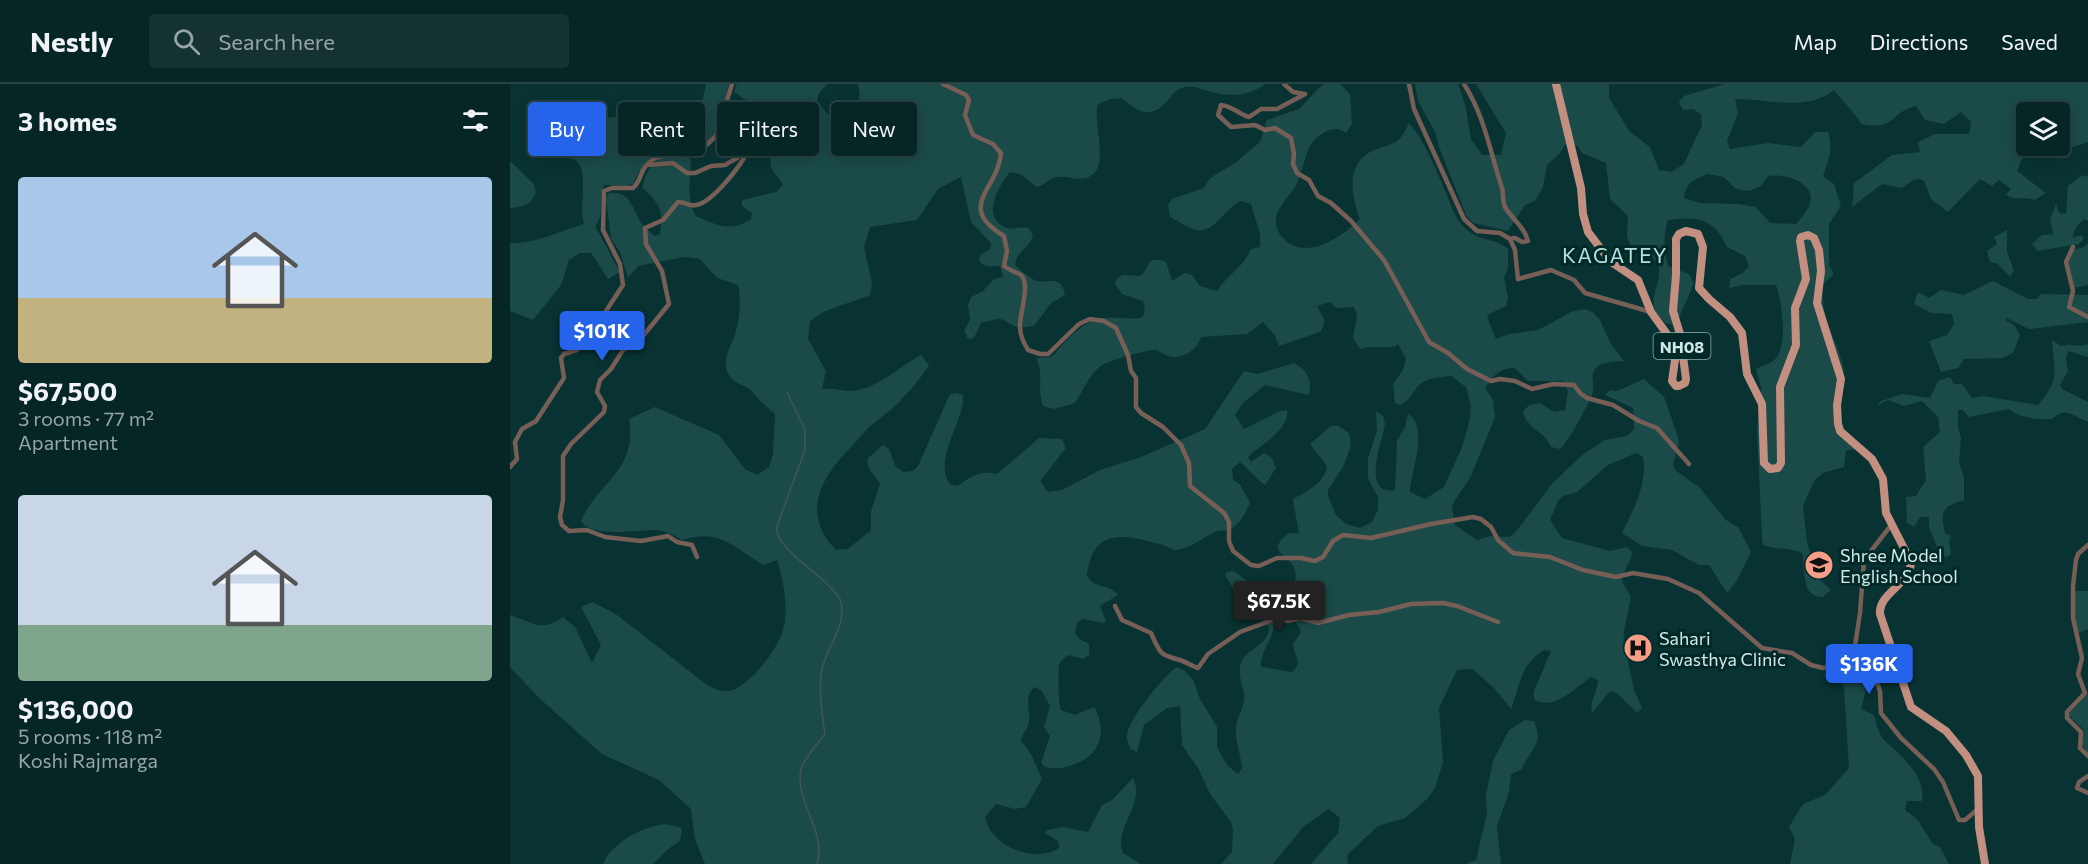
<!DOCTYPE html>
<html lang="en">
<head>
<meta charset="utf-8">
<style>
	:root { --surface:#062626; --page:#143232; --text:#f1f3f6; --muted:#98a5a7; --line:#274343; --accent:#2563eb }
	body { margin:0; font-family:Commissioner,sans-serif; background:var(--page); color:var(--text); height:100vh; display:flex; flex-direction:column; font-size:22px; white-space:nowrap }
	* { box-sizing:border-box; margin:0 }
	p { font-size:20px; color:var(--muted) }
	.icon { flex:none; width:33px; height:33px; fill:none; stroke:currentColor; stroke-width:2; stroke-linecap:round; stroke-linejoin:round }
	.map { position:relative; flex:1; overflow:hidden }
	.details { display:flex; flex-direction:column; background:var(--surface); width:510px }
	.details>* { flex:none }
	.guide { position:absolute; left:18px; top:18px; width:570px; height:54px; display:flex; gap:12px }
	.buttons { position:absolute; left:1506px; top:18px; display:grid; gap:12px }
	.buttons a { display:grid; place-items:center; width:54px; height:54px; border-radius:6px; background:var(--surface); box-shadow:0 3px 15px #0003,0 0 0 2px var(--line); font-size:30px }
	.price { position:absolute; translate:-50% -51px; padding:0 14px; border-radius:6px; background:var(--accent); color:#fff; font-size:20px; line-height:39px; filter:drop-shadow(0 2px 3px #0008) }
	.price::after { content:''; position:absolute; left:50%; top:36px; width:18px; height:14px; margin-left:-9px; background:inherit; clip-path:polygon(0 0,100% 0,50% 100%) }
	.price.selected { background:#222; color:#fff }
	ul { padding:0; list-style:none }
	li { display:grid; align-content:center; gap:12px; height:318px; padding:0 18px }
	li span { display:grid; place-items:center; height:186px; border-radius:6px; color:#555 }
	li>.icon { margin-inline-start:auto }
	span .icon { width:108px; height:108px; fill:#fffc; stroke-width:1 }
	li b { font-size:26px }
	h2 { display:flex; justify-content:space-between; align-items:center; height:72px; padding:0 18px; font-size:26px }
	.pill { padding:0 21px; border-radius:6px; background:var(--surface); box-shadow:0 3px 15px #0003,0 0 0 2px var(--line); font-size:21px; line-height:54px }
	.pill.selected { background:var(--accent); color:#fff }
	header { display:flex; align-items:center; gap:36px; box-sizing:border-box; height:84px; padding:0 30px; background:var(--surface); border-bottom:2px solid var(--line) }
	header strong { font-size:28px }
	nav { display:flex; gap:33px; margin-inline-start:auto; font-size:21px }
	.search { width:420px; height:54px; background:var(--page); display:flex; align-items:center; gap:15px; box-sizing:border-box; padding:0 21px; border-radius:6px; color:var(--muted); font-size:22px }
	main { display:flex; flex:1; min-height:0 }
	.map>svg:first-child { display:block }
</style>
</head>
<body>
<header>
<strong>Nestly</strong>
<div class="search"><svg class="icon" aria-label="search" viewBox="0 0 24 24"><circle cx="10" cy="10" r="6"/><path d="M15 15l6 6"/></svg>Search here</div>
<nav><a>Map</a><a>Directions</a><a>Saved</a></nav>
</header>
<main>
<section class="details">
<h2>3 homes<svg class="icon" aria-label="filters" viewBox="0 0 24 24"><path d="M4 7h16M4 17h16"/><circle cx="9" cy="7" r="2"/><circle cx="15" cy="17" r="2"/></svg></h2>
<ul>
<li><span style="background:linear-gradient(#a9c7e8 65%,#c2b280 0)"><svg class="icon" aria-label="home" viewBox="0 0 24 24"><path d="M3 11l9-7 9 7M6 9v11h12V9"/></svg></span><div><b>$67,500</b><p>3 rooms · 77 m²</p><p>Apartment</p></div></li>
<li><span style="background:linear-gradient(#c9d6e8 70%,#7fa58c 0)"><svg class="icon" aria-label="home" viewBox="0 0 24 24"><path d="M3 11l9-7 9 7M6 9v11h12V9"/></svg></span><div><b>$136,000</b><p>5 rooms · 118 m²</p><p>Koshi Rajmarga</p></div></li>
</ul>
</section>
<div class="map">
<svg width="1578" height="780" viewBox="0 0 1578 780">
	<rect width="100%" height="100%" fill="#083332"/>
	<path fill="#1a4b49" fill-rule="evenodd" d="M196 0H219C214 17 212 40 201 54 175 89 150 43 123 100L115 102 94 101C88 114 95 132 85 142L110 188 98 195 81 169H70L59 176 51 201 23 236 0 227V159C23 161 52 146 74 140 68 124 81 81 63 75 53 72 44 74 35 71 30 57 34 44 46 35L82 39 101 33 122 32H140L155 36 177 37 189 33Z
		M227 0H317L309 9 307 17 323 37 334 39C348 31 352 15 348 0H755C738 13 718 13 698 7 691 5 683 1 675 3 659 6 657 27 639 28 628 29 620 20 611 14L600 15 588 20C582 41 602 86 577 94 566 97 553 90 543 94 538 97 533 101 527 103L510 90 500 88C488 103 470 134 497 144 505 146 512 141 520 145L523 153C518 165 507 167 505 181 511 187 518 192 524 196 535 202 551 188 555 211L541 219 524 242 509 244C486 233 496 233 471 239L464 254 458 255 454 247 460 236 458 221 461 213 473 207 484 195 493 193 490 182C480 182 475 185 469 176L470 171 480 165 481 159 461 138 451 93 428 105 407 136 360 143 354 163 362 199 360 211C339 220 317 223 300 237L298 255 316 287 312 305C322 304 331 307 340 307 367 306 388 283 411 271L419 282C409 296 398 309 386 321 379 328 371 333 364 339 357 344 351 352 345 359 314 389 288 428 326 466L338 465 361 446V427L370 400C365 389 356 388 358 374L373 361 379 365 385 382 393 388 403 387 408 382 440 310 447 309 453 311C455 337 422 376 440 400L448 402C462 391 470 386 487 390L529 354 552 355 556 364 530 397 538 408 552 406 590 386 631 373 695 345 734 287 747 290 784 279C798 287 802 295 799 311L755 301 733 319 725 331 734 345 770 327 777 326C780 346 750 361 738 373L741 378 754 369 762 374 766 384 755 401 752 399 730 378 722 385 723 396 730 400 740 419C736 427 733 435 725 442 719 447 715 446 708 447 697 450 679 466 666 466 662 466 657 462 653 461 618 451 582 441 577 492 584 505 600 500 608 511L590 522 596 537 593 539 573 535 567 539 565 549 569 555 579 560V571L573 575 559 571C555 573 550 577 549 582 548 590 548 620 551 626L565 631 584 623C592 635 594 655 584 667 576 679 541 692 531 679L540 652 534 643 540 622 531 606 524 603C513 615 521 625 519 638 518 645 512 649 511 657L521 670 532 695 516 723 505 725 486 720 475 733C481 763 526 780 549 764L548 757 535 749 537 746 553 743 578 748 592 721 602 716 623 694C636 720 603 744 613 769L631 780H195L185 755 181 725 149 696 92 670 29 614 0 583V531C23 538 30 549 53 533L65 543 82 579 91 561 71 523 83 518 107 531 197 601C205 605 214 609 223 606 244 598 274 558 275 536 277 517 273 494 267 476L254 481C222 463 211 444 172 456 164 451 154 446 145 446 127 446 81 454 71 437 87 399 128 387 119 335L145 323 209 351 235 385 247 391 259 383 263 370 265 330C256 323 249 316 242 307 235 301 225 300 219 291 210 277 222 261 226 247 230 232 231 215 228 201L207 194 190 175 174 173 128 182 118 194 110 168 101 155 96 115 99 109C122 106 122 127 133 141 136 145 141 148 144 152L150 150C153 124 151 122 133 104 133 93 143 75 155 73 163 71 173 74 181 75 180 94 176 114 186 132 206 141 221 149 241 135L242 129 232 122V116L266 108 273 101C270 93 262 89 261 82 259 73 264 63 265 54 268 31 239 19 224 8Z
		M813 0H830L840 10 842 40 836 49C829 44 823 44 815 48 793 59 797 79 787 99 782 111 765 123 766 139 767 147 771 153 777 158 800 175 833 152 850 135 841 111 835 79 864 66 884 58 889 62 899 39 914 55 927 88 936 109 941 121 944 133 953 142 967 158 984 153 998 165V185L994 193 998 213 996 222 979 230 977 233 986 255 999 250 1028 246 1063 227 1075 225 1084 229 1090 236 1101 260 1114 277C1105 278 1093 277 1086 284 1079 291 1085 299 1083 307 1082 315 1056 362 1050 365L1041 363C1035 347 1017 345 1013 328L1019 321 1030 319 1044 328 1055 326 1058 307 1053 297H1018L1005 284C989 284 984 291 975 304L983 316 985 333 961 392 944 418 942 424 945 441 967 456 980 452 999 453 1005 449 1042 400 1072 371 1095 356 1117 352 1124 345 1123 324 1095 311 1100 306 1107 307 1134 295 1154 313 1168 353 1169 360 1163 380 1165 386 1190 404 1216 436 1228 443 1241 468 1226 498 1217 509 1199 481H1189L1162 466 1132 462 1112 449C1123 427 1138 398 1133 373L1126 369 1098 381 1067 408 1053 412 1048 417 1040 436 1052 454 1100 467 1117 463 1122 468C1122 478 1110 489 1113 499 1115 504 1119 508 1121 513L1114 547 1113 567 1117 573 1124 606 1132 624 1127 629 1107 609 1100 607 1082 629C1079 617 1088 608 1088 596L1081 593C1065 604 1043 628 1024 615V607L1041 567 1034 566C1009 582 1011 600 1001 625L983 603 962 585 947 586 929 624 933 678 925 704 917 715 895 734 868 742 837 771 838 780H801L828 749 830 734 819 725 794 742 763 780H711L722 768 723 746 721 738 700 710 688 684 672 661 670 622 657 624 634 641 627 668 621 665C619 661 616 656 617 651 618 636 654 591 667 583L674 586 683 596 690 615 707 643V663L717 681 728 690 732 684C731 672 726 659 726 647 725 635 736 622 734 611 733 601 727 590 731 579 737 563 758 563 759 544 754 533 747 533 738 526 733 521 716 495 715 489L722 487C737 491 768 531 763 547 760 559 750 569 751 583L782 588C794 577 783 572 783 560L791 548C789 539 779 534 779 523 779 511 788 498 785 486 781 471 753 469 779 449L789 450 783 415C797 407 815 399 817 382L800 360 821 342H828L839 349 841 362 833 383 818 406V412L826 431 836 440 850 444 862 438 868 426V413L858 395V374L867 347 866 327 873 332 875 339C874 354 849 412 885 406L887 357 895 343 898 330C920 342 900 390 900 408L915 415 934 403 952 363 960 335 961 321 956 303 941 292C933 293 922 293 915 297 904 302 903 315 890 321L885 319 883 300 893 286 896 275 888 260 886 262C874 265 859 261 850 265L843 254 847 231 844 223 826 224 820 218 807 222 815 237 811 247 807 249 769 262 765 252 753 238 737 250 691 253C688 264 675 274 663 273 657 273 651 267 645 266 639 265 598 277 592 281 580 289 573 307 565 319L544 325 533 322C526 301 535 292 526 274L541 273C557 258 569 238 593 234 606 232 618 236 631 234 636 229 635 224 633 217L612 210 605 200 607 194 613 191 631 192C640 182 637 171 656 178L662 197 675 189 682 191 690 202 707 207C719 189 732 185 741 165L750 163V150L741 120 731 117C717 122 704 150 687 146 678 145 668 136 660 133L658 121 662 115 694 104 700 94 725 79 750 58 757 36 789 25Z
		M905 0H948L955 20 961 55 972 71H991L996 49 966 0H1099V14L1119 47 1140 63 1149 86 1161 88 1174 80 1192 41 1191 30 1183 25 1173 26 1169 18 1174 12 1215 0H1578V58C1567 62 1559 66 1550 59V28H1516L1517 62 1507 87 1536 109 1525 116C1515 112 1505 117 1496 111L1501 105 1489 96 1482 102 1470 95 1438 128 1421 115 1414 97C1405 92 1400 99 1392 104L1372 100 1342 123 1344 106 1343 100 1382 71 1410 68 1408 58 1425 50H1459L1461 38 1451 28 1434 40 1415 36 1406 22C1379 28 1387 47 1351 40 1344 27 1333 18 1324 6 1298 28 1257 15 1225 15L1228 29 1217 57 1220 65 1258 59 1291 63 1305 48H1318C1323 64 1319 76 1313 92L1324 100 1331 122 1319 140V181L1324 190 1313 200C1311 239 1324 248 1333 281 1337 297 1328 312 1330 328 1331 342 1340 354 1348 365L1336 366 1334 383 1313 389 1304 397 1293 422 1297 458 1307 493 1321 506 1313 513C1290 513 1296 486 1292 469 1279 463 1266 466 1253 461L1252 454 1247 348 1251 304 1246 285C1252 281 1262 280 1266 274 1278 260 1272 218 1266 201H1233L1219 204 1220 195 1233 189 1239 182 1235 172 1217 163C1204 134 1187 132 1158 136 1153 152 1154 166 1158 182L1179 190 1184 199 1168 236 1164 241 1155 239C1151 234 1145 229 1144 222 1141 207 1157 188 1144 175 1140 170 1128 167 1122 164L1117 153 1118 132 1100 115 1096 79 1072 69 1068 62 1055 61 1049 70 1037 81 1033 103 1025 117 1015 121 998 147 963 139 956 131 929 63 925 48 908 17ZM1198 90 1214 93 1226 105 1240 107 1251 102 1258 92C1273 89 1306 98 1300 119 1298 127 1291 134 1286 140L1260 139 1246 123 1229 120 1190 119 1174 114C1175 99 1185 95 1198 90Z
		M0 77 24 100 26 109C20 121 13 123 0 124Z
		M1572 91 1578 93V137L1574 135 1567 142 1562 154 1571 151 1574 154 1569 160 1527 167 1522 160 1532 151 1543 150 1540 135 1546 120 1549 129 1556 130 1558 102Z
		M1497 146V168L1504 187 1500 193 1488 180 1480 178 1477 167 1487 160 1484 153Z
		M1578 159V201L1564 204 1557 180 1562 166 1574 163Z
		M1483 197 1518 215H1527L1530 210 1578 211V238L1519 245 1497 234 1495 236 1504 241 1510 251 1503 269 1493 274 1454 275 1448 284 1431 288 1419 257 1437 251 1444 240 1442 230 1421 229 1404 220 1408 208 1419 214 1431 206 1454 211Z
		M1542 256 1551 262C1561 259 1568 264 1578 260V273L1558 267 1556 275 1558 287 1550 301 1552 305 1578 318V338C1563 332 1556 322 1542 335 1527 335 1511 335 1499 325L1459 333 1453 326H1448V343L1451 354 1449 378 1454 394V416C1432 423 1430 426 1435 450L1440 451 1441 454 1439 456 1441 469 1438 473 1431 472 1419 444V433H1410L1404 443 1397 439 1396 413 1406 412 1416 396 1413 363 1430 348 1428 333 1412 317 1394 322 1378 316 1368 321 1369 318 1392 310 1420 314 1428 297 1440 293 1444 300H1452L1462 314 1473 312 1528 321C1551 294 1544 287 1542 256Z
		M1563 507H1578V545L1568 549 1565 538Z
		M1338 585 1356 606 1351 625 1364 631C1366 638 1369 651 1374 656 1391 672 1416 691 1412 717H1397L1395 726 1407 735 1423 760 1430 763 1439 780H1280L1285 755 1279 743 1293 720 1315 711 1339 684 1334 604 1328 591Z
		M1578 609V670L1571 659 1574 646 1558 631Z
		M1015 636 1024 637C1035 661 1019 666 1012 685L1001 690 999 708 987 742 991 780H956L966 776 977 729 976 711 983 677 999 646Z
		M156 740 172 744 170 757 158 765 143 780H93C102 758 134 742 156 740Z"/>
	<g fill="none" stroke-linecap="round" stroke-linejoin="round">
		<path stroke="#405655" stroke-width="1.5" d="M277 308 295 346V366L267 442V449C277 472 305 486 322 505 324 508 329 512 330 515 339 542 314 565 311 590 309 610 312 630 315 650 309 658 293 676 291 685 284 717 317 747 307 780"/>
		<path stroke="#775e57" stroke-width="4.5" d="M433 0 456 11 459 16 455 31 463 51 483 60 491 69C488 106 445 122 494 152L497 167 494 182C499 186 506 188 511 191 521 200 509 231 510 243 510 252 514 259 518 266L530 270H538L569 240 580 235 594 237 606 244 618 271 621 287 626 294V323L631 329 653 343 671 361 679 379 680 402 714 429 719 438V457L723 467 741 481 749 482 767 474H791L805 477 813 473 823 457 833 451 861 454 921 440 963 433 971 435 981 443 988 456 1003 469 1040 473 1073 486 1106 493 1123 489 1158 495 1189 509 1252 564 1282 569 1301 581 1313 584 1338 579 1343 575
			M774 0 783 8 795 10
			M899 0 904 25 954 135 967 147 990 149 1000 155 1005 166 1008 195 1041 186 1064 196 1075 209 1141 228
			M954 0C975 33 980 68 992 104 994 110 992 117 995 123 1002 135 1014 142 1018 157L1012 158 1005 154 1000 155
			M795 10 767 25H751L739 33C729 30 722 22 711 21L708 31 721 43 745 41 755 46 765 44 781 54 784 70 783 80 787 89 799 96 808 112 821 119 841 137 874 176 919 258 938 269 957 285 981 297 990 295 1005 297 1022 305 1043 300 1064 301 1070 309 1077 314 1103 321 1129 337 1147 344 1179 380
			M137 81 163 79 177 89H185L201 82 215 81 227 74 235 61 239 63C234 79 202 119 186 121 179 123 174 117 168 118L153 136 135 144 136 160 152 187 159 220 128 258 113 266 101 285 90 296 87 308 95 322 94 328 61 360 53 372V416L50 433 52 441 59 447 77 446 95 453 131 457 158 452 167 458 182 461 187 473
			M1563 163 1556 178 1563 207 1559 223 1578 233
			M0 383 7 375 5 358 12 345 26 337 54 294 51 274 54 270 67 266 94 243 96 227 113 201 110 180 93 146 94 107 102 104H123C130 98 130 90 135 83 150 64 167 75 186 71L206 52 222 0
			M1382 440 1354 476 1350 529 1343 575 1364 590 1370 607 1371 629 1391 654 1424 685 1433 698 1449 736H1455L1468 725
			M1578 461 1568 470 1566 476 1563 502V534L1572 574 1568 590 1575 609 1557 628V634L1571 648 1570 664 1578 672
			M605 522 612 536 641 549C650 569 649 571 670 576 676 578 682 582 688 584L698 570 730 548 762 536 778 537 791 534 808 539 839 531 869 528 901 520 933 519 947 522 988 538
			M1578 692 1569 698 1567 704 1578 709"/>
		<path stroke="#c28f81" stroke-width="8" d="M1046 0 1071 104 1073 130 1078 148 1101 178 1128 196 1141 228 1162 257 1165 276 1162 297 1166 302H1169L1175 299 1176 295 1170 250 1163 227 1166 191V155L1169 150 1176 147 1188 150 1193 163 1189 204 1199 215 1220 233 1232 249 1237 290 1252 320 1254 379 1260 385 1268 384 1271 379 1270 303 1286 261 1285 224 1296 195 1290 157 1291 153 1298 151 1304 154 1309 166 1311 187 1307 219 1331 295 1327 321 1328 340 1330 347 1362 375 1373 395 1376 429 1401 478C1400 501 1368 509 1370 530L1401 623 1436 647 1456 671 1468 692 1469 743 1475 780"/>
	</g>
	<defs>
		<g id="school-disc" transform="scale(1.5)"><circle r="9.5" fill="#f49e87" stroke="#002928"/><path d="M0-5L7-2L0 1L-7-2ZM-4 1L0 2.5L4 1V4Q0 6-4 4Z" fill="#111"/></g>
		<g id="hospital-disc" transform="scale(1.5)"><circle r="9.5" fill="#f49e87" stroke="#002928"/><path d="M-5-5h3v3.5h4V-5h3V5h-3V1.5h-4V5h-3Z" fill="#111"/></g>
	</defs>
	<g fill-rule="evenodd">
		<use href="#school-disc" x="1309" y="481"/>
		<use href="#hospital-disc" x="1128" y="564"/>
	</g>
	<g text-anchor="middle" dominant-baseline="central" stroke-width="6" stroke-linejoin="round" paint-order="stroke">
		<rect fill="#002928" stroke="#93afae" stroke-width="1.5" x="1143.5" y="249" width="57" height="26" rx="4.5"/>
		<g font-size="16" font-weight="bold" fill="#d2e8e7">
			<text x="1172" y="262">NH08</text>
		</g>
		<g font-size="18" fill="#d2e8e7" stroke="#002928" text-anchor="start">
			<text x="1330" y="471">Shree Model<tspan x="1330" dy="21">English School</tspan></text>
			<text x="1149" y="554">Sahari<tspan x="1149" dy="21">Swasthya Clinic</tspan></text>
		</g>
		<g font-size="21" letter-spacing="1.5" fill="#b4dfdd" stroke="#002928">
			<text x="1105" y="170">KAGATEY</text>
		</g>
	</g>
</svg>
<div class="buttons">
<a><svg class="icon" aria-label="layers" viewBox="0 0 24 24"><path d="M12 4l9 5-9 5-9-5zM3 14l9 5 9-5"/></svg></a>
</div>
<b class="price" style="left:92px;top:278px">$101K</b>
<b class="price selected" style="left:769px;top:548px">$67.5K</b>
<b class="price" style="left:1359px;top:611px">$136K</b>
<div class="guide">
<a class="pill selected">Buy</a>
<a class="pill">Rent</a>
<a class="pill">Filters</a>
<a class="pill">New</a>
</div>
</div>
</main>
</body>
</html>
